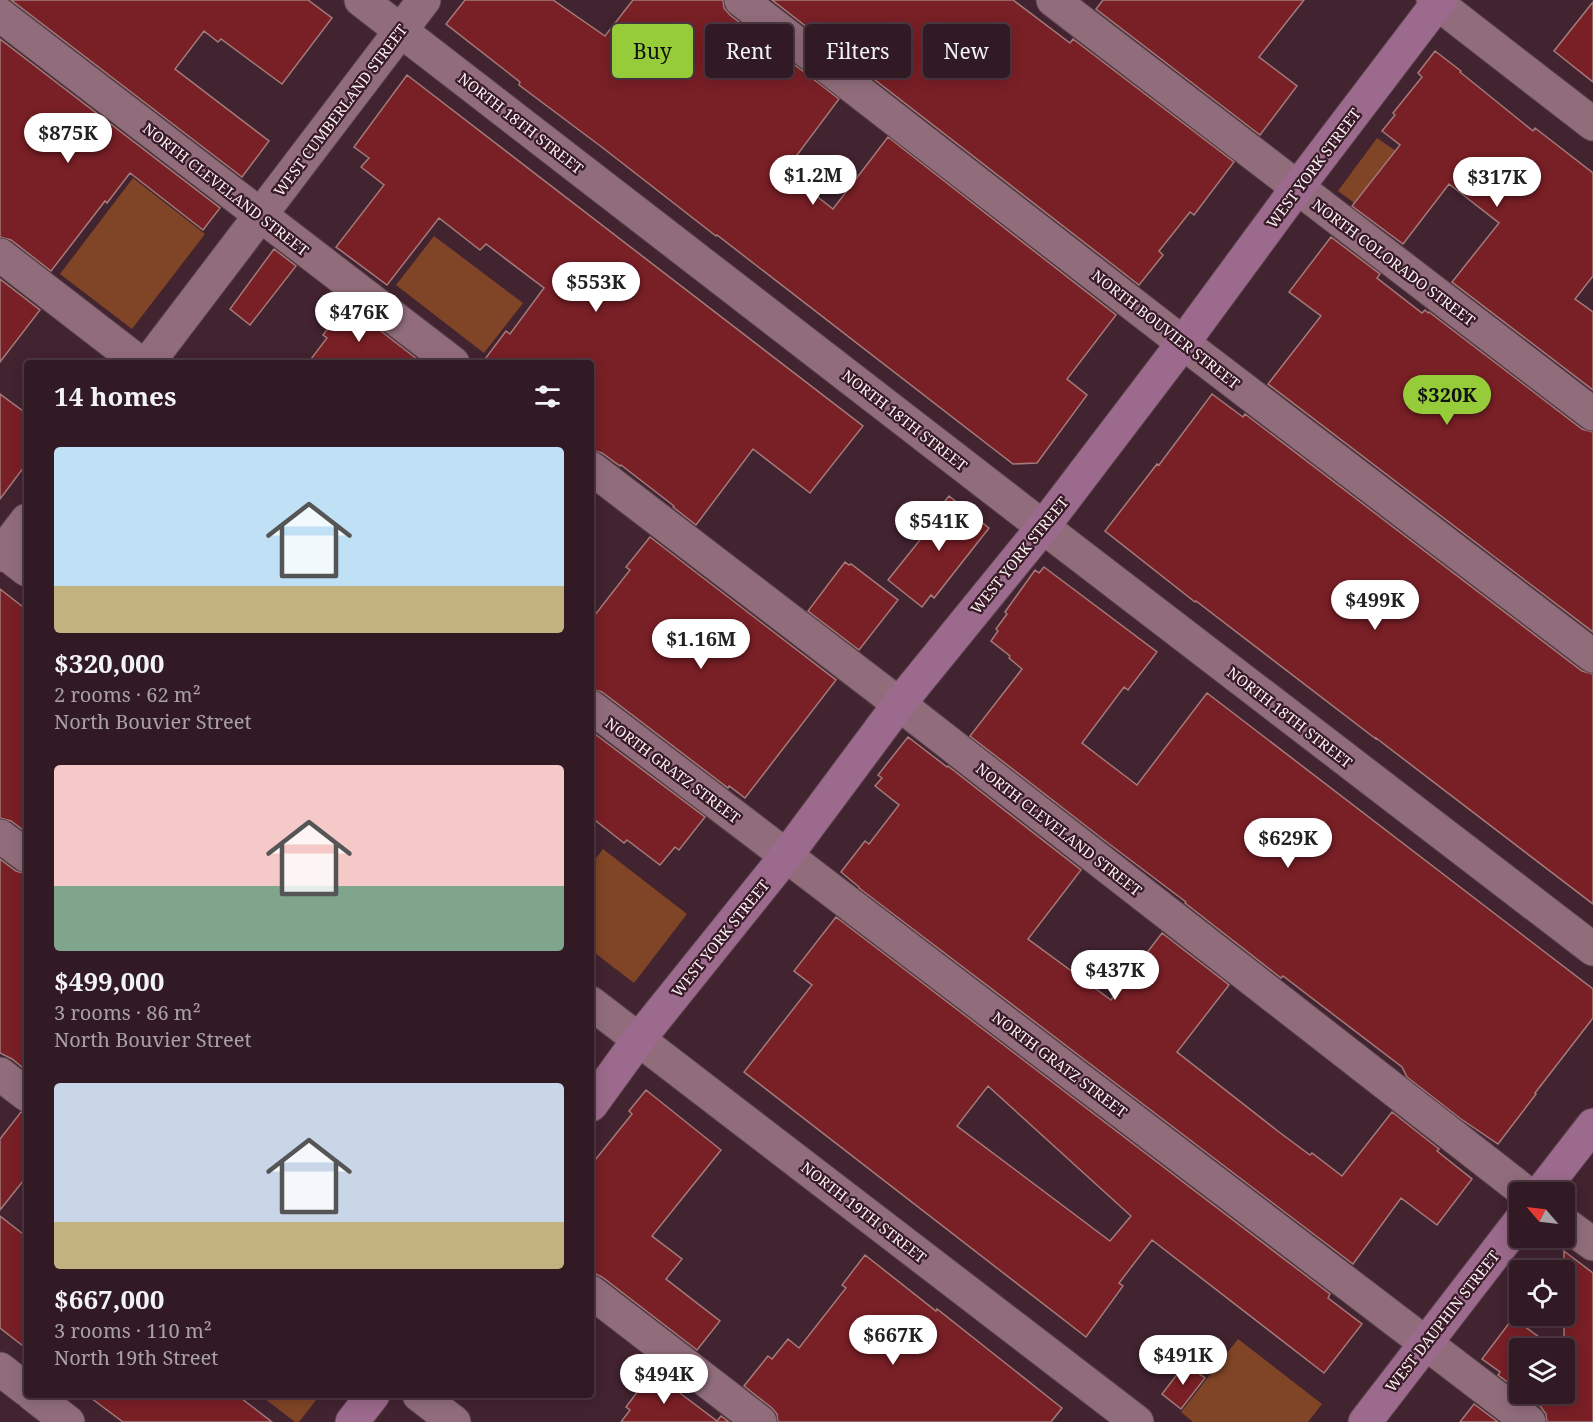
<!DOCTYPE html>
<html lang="en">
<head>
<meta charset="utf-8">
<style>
	:root { --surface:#321a24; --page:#3d2731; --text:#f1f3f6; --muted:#a8a1a6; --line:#4d3841; --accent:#96cc39 }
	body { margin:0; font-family:"Noto Serif",serif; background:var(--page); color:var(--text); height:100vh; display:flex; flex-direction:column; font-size:22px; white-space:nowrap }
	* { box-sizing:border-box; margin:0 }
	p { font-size:20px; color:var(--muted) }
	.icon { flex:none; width:33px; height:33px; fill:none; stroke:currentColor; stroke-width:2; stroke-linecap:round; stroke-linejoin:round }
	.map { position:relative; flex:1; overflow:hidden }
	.details { position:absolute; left:24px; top:360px; width:570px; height:1038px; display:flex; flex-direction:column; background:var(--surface); border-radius:6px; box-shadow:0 3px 15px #0003,0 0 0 2px var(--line) }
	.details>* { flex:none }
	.hud { position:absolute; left:612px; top:24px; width:570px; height:54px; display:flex; gap:12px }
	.needle { width:39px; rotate:298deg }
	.buttons { position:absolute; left:1509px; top:1182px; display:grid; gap:12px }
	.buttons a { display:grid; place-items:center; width:66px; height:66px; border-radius:6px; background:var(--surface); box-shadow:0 3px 15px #0003,0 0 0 2px var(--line); font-size:30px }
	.price { position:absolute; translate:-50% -51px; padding:0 14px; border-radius:21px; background:#fff; color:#222; font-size:20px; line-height:39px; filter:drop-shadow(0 2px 3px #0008) }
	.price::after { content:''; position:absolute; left:50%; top:36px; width:18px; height:14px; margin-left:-9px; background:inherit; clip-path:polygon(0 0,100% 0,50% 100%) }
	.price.on { background:var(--accent); color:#111 }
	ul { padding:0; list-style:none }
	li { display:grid; align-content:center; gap:12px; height:318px; padding:0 30px }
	li span { display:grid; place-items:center; height:186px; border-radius:6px; color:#555 }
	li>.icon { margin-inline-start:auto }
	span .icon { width:108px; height:108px; fill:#fffc; stroke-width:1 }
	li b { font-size:26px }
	h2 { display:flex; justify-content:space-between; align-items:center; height:72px; padding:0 30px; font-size:26px }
	.tag { padding:0 21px; border-radius:6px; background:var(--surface); box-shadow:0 3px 15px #0003,0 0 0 2px var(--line); font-size:21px; line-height:54px }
	.tag.on { background:var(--accent); color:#111 }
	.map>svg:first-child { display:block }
</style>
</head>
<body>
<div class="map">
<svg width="1593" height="1422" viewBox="0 0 1593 1422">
	<rect width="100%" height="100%" fill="#422330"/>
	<path fill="#7f4526" d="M1377 138 1396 151 1357 205 1338 191Z
		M133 178 205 234 132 329 60 274Z
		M434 236 523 303 484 353 396 285Z
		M603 849 687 914 634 983 591 950V865Z
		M1238 1339 1322 1404 1308 1422H1193L1181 1412Z
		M260 1395H320L299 1422H295Z"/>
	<path fill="#791f26" stroke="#a37b7a" stroke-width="1.5" fill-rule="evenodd" d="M11 0H308L332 18 282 84 221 39 218 42 204 31 175 69 269 141 242 177Z
		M465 0H553L605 36 633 0H723L724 8 730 15 839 99 785 171 833 209 888 137 1116 315 1067 379 1087 395 1037 463 1013 464 717 235 716 236 603 148 519 85 520 82 446 24Z
		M772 0H1013L1070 43 1073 39 1234 162 1194 215 1190 212 1159 251 1163 255 1139 285Z
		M1103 0H1304L1259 57 1297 86 1260 135 1096 9Z
		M1593 2V82L1554 51Z
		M0 39 220 208 203 230 130 173 107 203 105 201 51 271 11 240 0 237Z
		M1435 51 1461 71 1460 72 1533 131 1535 128 1593 173V276L1575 299 1593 312V390L1452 282 1499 223 1449 184 1403 244 1352 206 1400 145 1382 131 1395 115 1393 113 1422 77 1418 73Z
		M407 75 863 426 810 493 753 449 696 525 673 507 674 506 621 465 620 466 602 453 591 450V363H482L506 331 510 334 544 288 486 244 480 250 439 218 387 285 336 247 384 185 361 167 369 158 354 147Z
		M1331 237 1380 274 1377 278 1422 313 1425 310 1428 313 1429 312 1582 429 1593 432V632L1268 384 1321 316 1289 292Z
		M274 249 296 266 250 325 230 309Z
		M0 279 40 310 0 362Z
		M346 304 422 363H308L327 338 323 335Z
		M0 394 27 414V463L0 499Z
		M1212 394 1243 417 1245 414 1582 671 1593 674V904L1376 738V739L1196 601 1195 602 1105 531 1157 464 1159 465Z
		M949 496 989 528 934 598 931 595 922 607 888 580 928 530 924 527Z
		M650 537 836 680 745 798 729 786 728 788 602 692 591 689V620L630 570 626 567Z
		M845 562 849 565 851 564 898 600 859 650 808 611Z
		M1044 567 1157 652 1128 690 1124 687 1082 743 1108 763 1137 785 1207 693 1593 989V1018L1535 1093 1536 1094 1498 1144 1461 1119 1407 1077 1402 1067 1283 976 1281 978 1185 903 1186 902 1104 840 970 736 1022 669 1009 658 1010 656 991 641 998 631 996 629 1007 614 1005 612 1035 570 1039 573Z
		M0 589 27 610V833L11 821 0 818Z
		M591 731 705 817 679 850 675 847 660 865 627 840 624 843 591 817Z
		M908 737 947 767 948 766 1081 870 1028 939 1111 1000 1162 933 1229 985 1177 1052 1279 1132 1310 1155 1312 1153 1342 1176 1392 1112 1439 1149 1437 1151 1472 1179 1437 1225 1401 1198 1353 1264 859 888V887L841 872 865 841 869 844 899 805 875 786 882 778 878 775Z
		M0 859 16 871 27 874V1071L12 1059 0 1053Z
		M836 917 1330 1294 1328 1298 1362 1324 1324 1373 1152 1240 1119 1283 1123 1286 1086 1337 744 1072 812 985 794 971ZM988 1086 1131 1216 1110 1241 957 1126Z
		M646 1090 721 1150 652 1236 682 1259 666 1279 720 1321 697 1350 602 1277 591 1272V1165L632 1114 629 1111Z
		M21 1112 27 1113V1176L0 1210V1139Z
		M0 1216 27 1237V1349L0 1328Z
		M1564 1251 1593 1273V1422H1547L1546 1414 1541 1407 1523 1394H1564Z
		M865 1255 936 1311 937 1309 1062 1408 1051 1422H778L777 1414 772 1408 744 1386 768 1356 772 1359 788 1339 799 1348 846 1288 842 1285Z
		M1513 1318 1554 1348H1520V1391L1498 1375 1500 1372 1482 1359Z
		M1185 1364 1205 1378 1181 1409 1162 1394Z
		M652 1372 717 1421 721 1416 729 1422H621L630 1410 626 1407Z
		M87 1395H237L272 1422H123Z
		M1474 1404 1498 1422H1460Z"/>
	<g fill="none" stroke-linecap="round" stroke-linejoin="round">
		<g stroke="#5a434d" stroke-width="35">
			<path id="street" d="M361 0 1043 527 1593 949
				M741 0 1183 343 1593 656
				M1053 0 1593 414
				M1433 0 1593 124
				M0 15 453 363
				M0 255 140 363
				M148 363 424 0
				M591 468 899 704 1525 1192
				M0 549 27 570
				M0 555 27 520
				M591 707 1529 1422
				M0 836 27 856
				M591 1003 1137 1422
				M0 1074 27 1095
				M1564 1223 1593 1244
				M591 1292 760 1422
				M0 1369 27 1390
				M33 1395 68 1422
				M419 1395 454 1422"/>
		</g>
		<g stroke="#5a434d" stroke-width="35">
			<path id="secondary" d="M591 1105 639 1039 786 856 899 704 1043 527 1183 343 1297 188 1440 0
				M1541 1192 1593 1125
				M352 1422 373 1395
				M1365 1422 1520 1221"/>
		</g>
		<use href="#street" stroke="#916d7b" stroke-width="33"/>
		<use href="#secondary" stroke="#9c6a8c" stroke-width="33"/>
	</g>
	<g text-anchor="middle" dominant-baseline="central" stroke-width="4.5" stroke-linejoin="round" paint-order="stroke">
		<g font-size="15" fill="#fcf0f4" stroke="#371a26">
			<text transform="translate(340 110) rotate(-53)">WEST CUMBERLAND STREET</text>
			<text transform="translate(521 123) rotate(38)">NORTH 18TH STREET</text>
			<text transform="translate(1313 168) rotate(-53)">WEST YORK STREET</text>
			<text transform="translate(226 189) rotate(38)">NORTH CLEVELAND STREET</text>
			<text transform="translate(1394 262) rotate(37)">NORTH COLORADO STREET</text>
			<text transform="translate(1166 329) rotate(38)">NORTH BOUVIER STREET</text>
			<text transform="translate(905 420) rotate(38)">NORTH 18TH STREET</text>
			<text transform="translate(1019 555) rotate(-51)">WEST YORK STREET</text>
			<text transform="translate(1290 717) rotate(38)">NORTH 18TH STREET</text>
			<text transform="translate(673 770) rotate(37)">NORTH GRATZ STREET</text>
			<text transform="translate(1059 829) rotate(38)">NORTH CLEVELAND STREET</text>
			<text transform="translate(720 938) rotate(-51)">WEST YORK STREET</text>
			<text transform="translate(1060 1064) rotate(37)">NORTH GRATZ STREET</text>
			<text transform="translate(864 1212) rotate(38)">NORTH 19TH STREET</text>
			<text transform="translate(1442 1321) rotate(-52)">WEST DAUPHIN STREET</text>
		</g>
	</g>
</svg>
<div class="buttons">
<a><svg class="needle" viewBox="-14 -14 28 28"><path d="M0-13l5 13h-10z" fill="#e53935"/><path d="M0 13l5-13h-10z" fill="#a8a1a6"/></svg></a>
<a><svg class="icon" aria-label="locate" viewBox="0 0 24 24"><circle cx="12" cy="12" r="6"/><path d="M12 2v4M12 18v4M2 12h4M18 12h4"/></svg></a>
<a><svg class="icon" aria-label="layers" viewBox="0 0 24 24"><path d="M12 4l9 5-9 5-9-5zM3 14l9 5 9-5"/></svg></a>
</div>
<b class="price" style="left:68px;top:164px">$875K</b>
<b class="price" style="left:813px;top:206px">$1.2M</b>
<b class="price" style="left:1497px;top:208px">$317K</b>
<b class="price" style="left:596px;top:313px">$553K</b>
<b class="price" style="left:359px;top:343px">$476K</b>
<b class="price on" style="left:1447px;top:426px">$320K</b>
<b class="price" style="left:939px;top:552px">$541K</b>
<b class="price" style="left:1375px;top:631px">$499K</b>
<b class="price" style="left:701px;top:670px">$1.16M</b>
<b class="price" style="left:1288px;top:869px">$629K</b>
<b class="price" style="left:1115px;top:1001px">$437K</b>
<b class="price" style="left:893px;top:1366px">$667K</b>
<b class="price" style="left:1183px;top:1386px">$491K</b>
<b class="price" style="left:664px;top:1405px">$494K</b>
<div class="hud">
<a class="tag on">Buy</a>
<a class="tag">Rent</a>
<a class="tag">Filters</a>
<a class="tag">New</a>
</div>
<section class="details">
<h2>14 homes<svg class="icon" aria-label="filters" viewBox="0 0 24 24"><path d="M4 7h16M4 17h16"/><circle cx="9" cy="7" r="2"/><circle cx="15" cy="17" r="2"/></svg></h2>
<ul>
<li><span style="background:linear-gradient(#bfe0f5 75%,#c2b280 0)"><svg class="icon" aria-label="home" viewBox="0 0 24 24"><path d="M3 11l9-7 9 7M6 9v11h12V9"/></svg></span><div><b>$320,000</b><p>2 rooms · 62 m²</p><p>North Bouvier Street</p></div></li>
<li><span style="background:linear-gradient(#f6c9c9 65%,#7fa58c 0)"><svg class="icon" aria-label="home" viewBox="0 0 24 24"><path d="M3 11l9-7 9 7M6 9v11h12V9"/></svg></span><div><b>$499,000</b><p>3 rooms · 86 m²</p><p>North Bouvier Street</p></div></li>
<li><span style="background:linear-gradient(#c9d6e8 75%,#c2b280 0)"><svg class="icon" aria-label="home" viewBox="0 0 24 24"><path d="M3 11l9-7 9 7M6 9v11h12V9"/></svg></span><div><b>$667,000</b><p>3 rooms · 110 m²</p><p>North 19th Street</p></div></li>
</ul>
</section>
</div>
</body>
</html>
